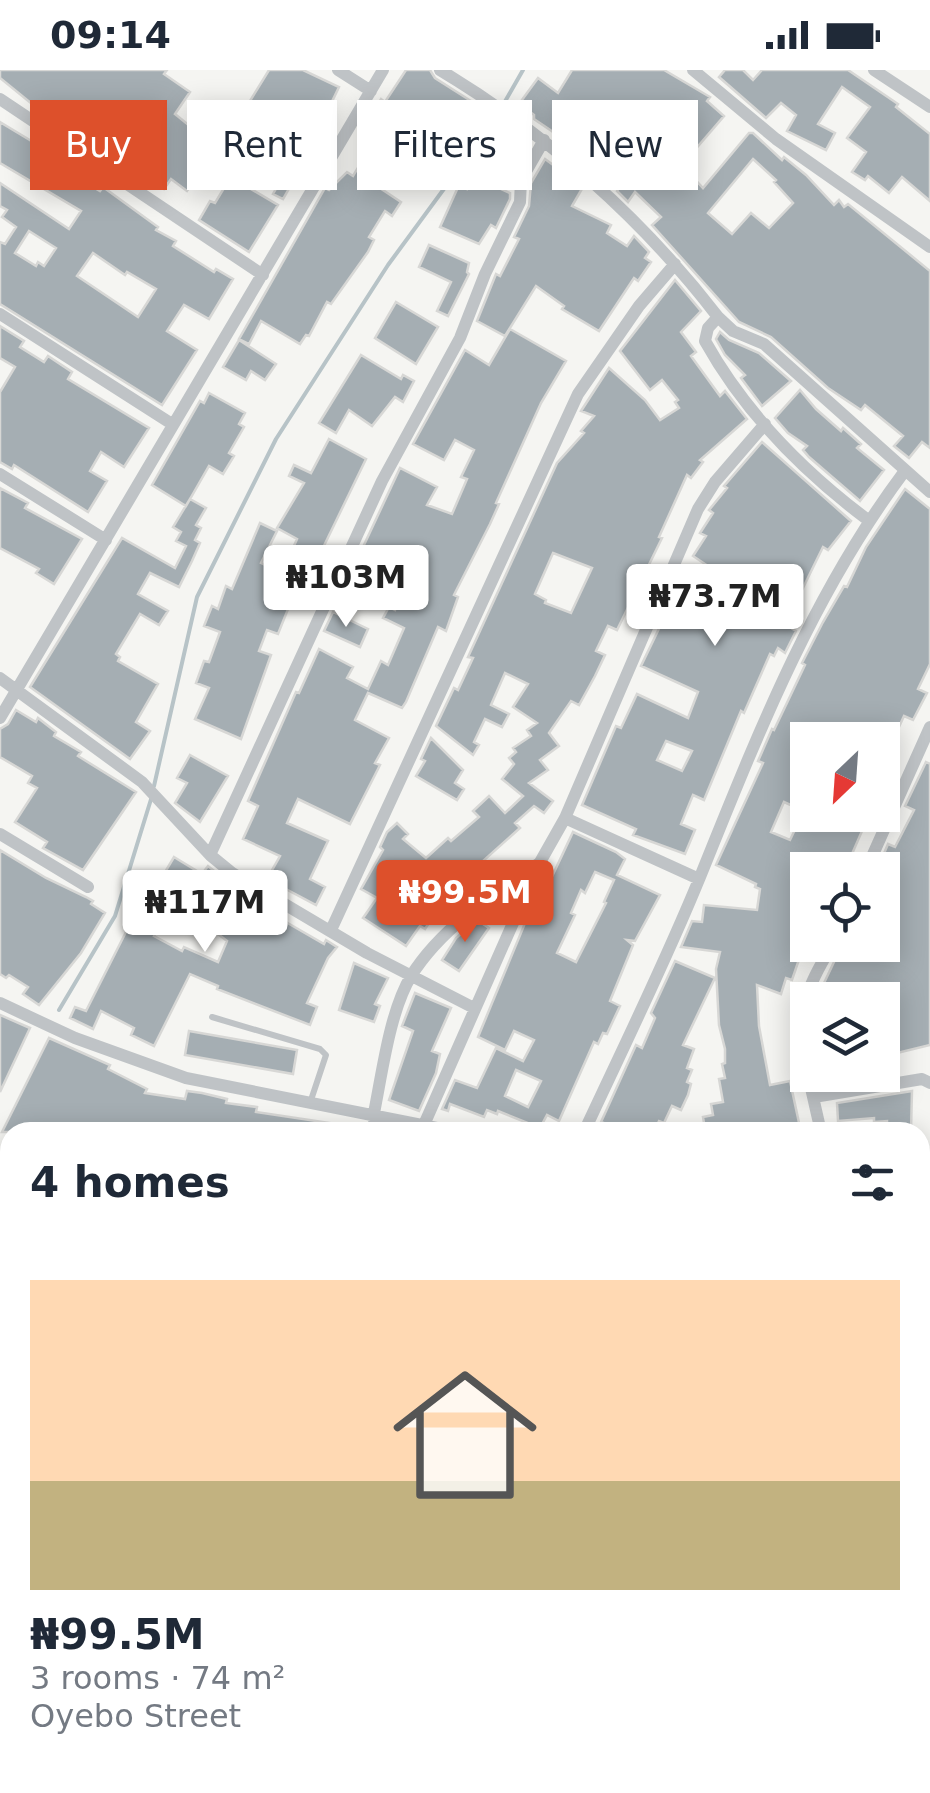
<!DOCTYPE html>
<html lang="en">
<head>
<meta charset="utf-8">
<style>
	:root { --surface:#fff; --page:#f6f6f7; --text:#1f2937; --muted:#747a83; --accent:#dd502b }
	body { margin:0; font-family:"DejaVu Sans",sans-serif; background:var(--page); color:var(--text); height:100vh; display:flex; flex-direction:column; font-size:38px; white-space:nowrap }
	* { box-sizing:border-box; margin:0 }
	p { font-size:32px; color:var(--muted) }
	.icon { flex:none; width:55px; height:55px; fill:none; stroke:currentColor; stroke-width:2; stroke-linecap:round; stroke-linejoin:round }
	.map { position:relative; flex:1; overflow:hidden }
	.panel { position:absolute; left:0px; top:1052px; width:930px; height:672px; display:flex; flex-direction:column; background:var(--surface); border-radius:30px 30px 0 0; box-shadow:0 5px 25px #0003 }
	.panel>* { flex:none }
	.banner { position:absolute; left:30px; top:30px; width:870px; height:90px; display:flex; gap:20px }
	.needle { width:65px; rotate:205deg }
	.controls { position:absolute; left:790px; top:652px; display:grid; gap:20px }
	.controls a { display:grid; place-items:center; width:110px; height:110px; border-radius:0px; background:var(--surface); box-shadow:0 5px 25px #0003; font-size:50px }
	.price { position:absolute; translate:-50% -85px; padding:0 22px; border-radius:10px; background:#fff; color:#222; font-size:32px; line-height:65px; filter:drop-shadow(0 2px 5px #0008) }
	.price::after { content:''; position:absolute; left:50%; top:60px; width:30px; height:22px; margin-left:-15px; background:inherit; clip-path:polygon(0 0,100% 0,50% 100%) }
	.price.selected { background:var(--accent); color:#fff }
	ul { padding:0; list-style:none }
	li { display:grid; align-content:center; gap:20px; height:530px; padding:0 30px }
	li span { display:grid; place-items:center; height:310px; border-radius:0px; color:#555 }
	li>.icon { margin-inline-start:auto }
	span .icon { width:180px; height:180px; fill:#fffc; stroke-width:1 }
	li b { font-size:42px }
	h2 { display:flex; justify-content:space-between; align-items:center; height:120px; padding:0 30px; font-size:42px }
	.tag { padding:0 35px; border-radius:0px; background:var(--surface); box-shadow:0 5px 25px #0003; font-size:35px; line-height:90px }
	.tag.selected { background:var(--accent); color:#fff }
	.status { display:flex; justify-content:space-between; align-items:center; height:70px; padding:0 50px; background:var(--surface); direction:ltr }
	.status svg { height:28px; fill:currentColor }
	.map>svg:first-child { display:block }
</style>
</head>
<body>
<div class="status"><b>09:14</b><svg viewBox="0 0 49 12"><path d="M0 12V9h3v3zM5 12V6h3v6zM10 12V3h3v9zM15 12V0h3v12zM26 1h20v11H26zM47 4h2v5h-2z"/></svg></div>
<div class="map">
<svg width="930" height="1723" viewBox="0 0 930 1723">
	<rect width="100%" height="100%" fill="#f5f5f2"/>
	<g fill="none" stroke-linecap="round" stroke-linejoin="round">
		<path stroke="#b7c3c7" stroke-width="4" d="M503 35 523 0
			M154 716 197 527 276 369 388 195 499 44
			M59 940 115 846 152 726"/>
	</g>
	<path fill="#a5aeb3" stroke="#d7d7d5" stroke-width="2.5" fill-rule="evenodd" d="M0 0H167L164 4 190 22 175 44 218 79 187 121 171 109 164 119 138 101 141 97 114 79 111 84 32 34 0 8Z
		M269 0H303L339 17 323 50 301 37 251 119 278 135 249 182 199 150 210 131 215 133 235 100 215 88Z
		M406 0H430L435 8 471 31 433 89 427 85 418 100 413 97 407 107 392 98 380 118 401 132 392 146 385 141 369 167 374 170 368 182 331 234 327 232 309 266 306 265 300 274 261 251 249 274 239 269 325 118 329 120 347 102 353 106 373 73 359 64 381 29 385 32Z
		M572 0H664L710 27 707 31 724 46 687 89 656 62 639 88 661 104 676 89 703 118 749 63H753L782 90 784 87 806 105 834 135 839 130 844 137 848 134 930 201V378L922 372 909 388 894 376 903 366 865 335 861 340 828 318 771 267 739 252 652 155 661 147 635 122 628 132 617 121 619 118 598 104 602 97 596 91 534 49V45L519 34 538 8 558 23ZM753 89 776 110 774 112 793 133 769 158 751 143 732 164 708 143Z
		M725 0H743L753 10 762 0H848L898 34 896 37 930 64V131L902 107 889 123 868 106 865 110 852 102 866 82 847 68 870 37 842 17 818 54 835 63 826 80 787 61 796 45 781 33 766 48 719 7Z
		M0 52 43 78 40 82 68 102 100 121 103 117 158 157 156 160 176 171 173 176 214 202 216 199 233 209 209 249 184 235 167 261 197 280 162 335 0 234V172L5 174 16 157 2 147 7 140 0 136V113L69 159 81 141 0 93ZM29 161 56 178 44 196 38 192 36 196 15 183ZM93 183 125 205 127 202 156 219 138 247 77 206Z
		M515 64 527 71 523 77 527 79 501 119 510 123V129L496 158 491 155 479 174 440 157 459 115 467 119 484 89 497 97Z
		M301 75 311 80 283 129 273 124Z
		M545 89 583 117 572 136 611 155 607 163 627 176 634 166 649 182 645 188 651 192 638 211 634 208 599 261 562 239 564 236 536 216 505 266 477 251 496 204 500 206 519 169 514 167 529 136 531 113Z
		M429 175 469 193 467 202 469 204 448 246 437 241 451 212 419 197Z
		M675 210 701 241 681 262 696 282 691 286 720 326 725 321 747 349 700 390 703 392 691 408 687 405 659 467 662 468 617 560 608 556 596 581 605 585 595 606 579 635 571 631 549 663 559 676 540 690 548 700 529 713 553 731 544 743 534 736 515 753 520 758 464 808 446 831 444 830 425 859 420 856 406 876 363 848 377 828 361 819 383 780 380 777 387 762 397 753 408 764 403 769 426 788 448 768 451 771 479 747 473 741 489 726 505 743 523 726 502 709 514 694 509 688 516 682 513 678 531 666 527 660 537 653 513 637 528 614 505 603 491 635 509 644 502 657 485 649 474 672 479 675 473 685 436 656 454 618 458 620 473 588 468 587 557 393 584 363 581 361 594 346 581 341 609 298 645 330 660 350 679 338 675 332 678 330 662 310 650 320 620 281ZM553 483 592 498 571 543 545 533 546 530 535 524Z
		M396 232 438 257 416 294 375 268Z
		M0 256 24 271 20 277 44 292 48 286 72 302 68 309 149 358 124 397 101 382 90 401 107 411 88 442 14 395 12 399 0 392V322L15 297 0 288Z
		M510 259 566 291 541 333 496 433 499 434 490 454 454 525 458 527 446 561 438 557 406 632 402 638 368 623 355 650 389 668 375 693 380 695 350 754 298 729 287 753 328 771 310 809 325 817 316 835 267 809 280 786 243 769 258 736 248 731 296 622 299 623 319 579 353 597 347 608 368 619 381 591 388 595 404 558 383 548 389 537 395 540 406 516 366 496 357 511 349 507 400 398 437 417 427 435 452 444 467 409 461 407 474 380 455 370 444 390 413 374 465 280 489 295Z
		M720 262 729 270 759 283 791 311 762 336 741 308 745 305 725 285 716 269Z
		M239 270 276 294 265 310 251 301 246 310 223 297Z
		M361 285 401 309 403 305 414 311 403 332 395 327 372 356 349 340 336 363 319 353Z
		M800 320 816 339 841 361 843 358 861 374 857 378 884 400 860 431 809 387 803 380 807 376 788 363 775 348Z
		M209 323 245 343 239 354 244 357 229 383 234 386 223 404 209 396 186 436 152 415 200 331 204 333Z
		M329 369 366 389 321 482 313 477 278 564 267 560 259 581 271 585 241 669 195 649 209 618 196 613 204 591 209 592 220 562 204 556 212 536 218 539 226 516 232 519 260 453 277 461 261 493 282 503 297 469 277 458 304 413 289 406 294 395 311 403Z
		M762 372 851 451 828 480 823 477 800 524 766 504 748 533 796 561 785 583 778 578 774 586 770 584 744 643 741 641 704 730 693 725 681 754 695 760 685 784 633 765 636 759 582 735 616 656 621 658 637 624 688 648 698 622 641 596 668 540 694 552 714 523 707 518 717 502 693 486 706 466 700 463 713 443 709 440 727 418 724 416ZM666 671 692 681 682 701 657 690Z
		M0 418 28 433 25 438 82 469 54 514 36 503 39 499 0 478Z
		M905 419 930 439V594L918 619 927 623 913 650 904 646 893 670H838L808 656V706L795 737 784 732 771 762 790 770 803 743 869 745 845 800H808V863L792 910 786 908 781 924 757 915 759 956 770 1015 790 1011 801 1062H769L767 1054 741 1058 742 1062H713V1058L705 1059 703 1047 713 1045 711 1034 723 1032 719 1009 725 1008 722 994 725 993V979L719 955 716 899 720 882 681 877 692 851 702 852 704 835 757 840 760 819 755 817 756 814 716 795 763 693 758 691 772 659 774 660 805 595 802 593 823 552 844 516 847 517 866 477Z
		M190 429 206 438 196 455 201 458 195 470 200 473 192 491 179 517 150 503 138 524 168 541 159 555 140 544 116 584 120 587 118 591 158 614 136 652 150 661 130 689 30 617 122 468 175 498 186 476 176 471 181 462 173 457Z
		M333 542 368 559 360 577 324 561Z
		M16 640 36 652 38 648 56 662 54 666 81 682 78 686 136 722 83 800 43 778 47 772 15 752 37 718 28 713 32 706 0 687V659L8 654Z
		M431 668 463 700 455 713 464 719 457 730 416 706 425 691 421 689Z
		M190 685 228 706 200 752 175 733 187 713 177 708Z
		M926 692 930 694V975L885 986 882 930H816L842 875H861L882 881V853L887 842 882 840V819L889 806 882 800H877L888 774 895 777 914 740 905 736Z
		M573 762 616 782 625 789 617 805 660 825 635 871 627 870 633 875 610 931 620 936 613 951 607 964 603 963 598 974 594 972 559 1051 547 1045 540 1058 498 1041 497 1044 487 1040 484 1047 450 1034 448 1041 442 1039 455 1010 477 1018 496 978 523 991 534 970 514 961 505 980 478 967 542 812 548 815ZM595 802 614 810 604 832 606 833 576 892 557 883 575 845 571 843 581 820 585 823ZM516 1000 541 1011 528 1037 505 1026Z
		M0 780 46 808 86 827 93 831 91 834 105 843 81 883 39 935 23 924 28 917 9 905 6 908 0 904Z
		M174 787 202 804 208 796 228 812 226 815 260 837 324 874 326 870 337 877 328 888 307 933 317 937 310 955 217 919 218 916 190 904 154 976 131 965 134 958 101 941 93 959 70 948 75 937 86 941 130 854 133 856ZM175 831 227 871 218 892 184 877 182 881 154 866Z
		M477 850 489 858 459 901 442 890 456 868Z
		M675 891 715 908 683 975 694 979 687 998 692 1000 687 1012 691 1014 688 1025 681 1040 672 1036 664 1053 659 1051 654 1062H626L601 1052 636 975 642 978 655 948 651 943Z
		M354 893 388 908 375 934 380 936 374 952 339 940Z
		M415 923 451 938 432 981 440 984 436 1003 419 1041 389 1030 413 961 402 956Z
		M0 945 30 958 0 1022Z
		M189 961 297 980 293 1004 185 985Z
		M49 968 110 995 108 999 147 1019 145 1023 185 1029 187 1021 202 1023 227 1029 226 1033 257 1037 256 1042 343 1055 342 1062H180L152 1057 151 1060 145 1058 144 1062H2Z
		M912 1021 911 1062H887V1051L874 1052V1048L838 1051 837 1033Z"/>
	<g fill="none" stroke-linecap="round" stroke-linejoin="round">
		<g stroke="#b1b7bb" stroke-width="22">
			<path id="secondary" d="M0 1617 10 1619
				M582 1715 607 1723"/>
		</g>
		<path stroke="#bfc3c6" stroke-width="6" d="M212 947 320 979 326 985 310 1033
			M112 1723 115 1715"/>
		<path stroke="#bfc3c6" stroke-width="12" d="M338 0 371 21
			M440 0C548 65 641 147 718 247L733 261 764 274 930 422
			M693 0 776 69 930 177
			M874 0 930 37
			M0 29 263 205
			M0 244 172 354
			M718 247 708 258 705 271C744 341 804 402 868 450
			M0 404 106 470
			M0 608 142 712 210 785 232 803 367 883 474 938
			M0 648 383 0
			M565 748 699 809
			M0 764 88 817
			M210 785 382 411 460 268 485 204 520 132 521 110 544 70
			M866 800 930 657
			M331 860 578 324 639 236 675 194
			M0 933 75 968 186 1008 457 1062
			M808 1001C794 945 804 923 832 875
			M808 1005 821 1062
			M814 1027 922 1009 930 1013
			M373 1048C382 1005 389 943 411 906 441 858 492 825 538 794
			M423 1057 539 794 565 748 698 439 715 412 765 354
			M584 1062C623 978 665 893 700 807 757 666 812 525 904 402
			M0 1116 10 1121
			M920 1122 930 1125
			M0 1298 10 1302
			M920 1350 930 1353
			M0 1398 10 1368
			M0 1466 10 1469
			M920 1509 930 1512
			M0 1678 10 1682
			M920 1693 930 1696
			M81 1715 100 1723
			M35 1723 39 1715"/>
		<use href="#secondary" stroke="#fff" stroke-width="18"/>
	</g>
</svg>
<div class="controls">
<a><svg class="needle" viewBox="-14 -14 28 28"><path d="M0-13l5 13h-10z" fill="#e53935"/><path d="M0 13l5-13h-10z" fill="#747a83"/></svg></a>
<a><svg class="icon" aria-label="locate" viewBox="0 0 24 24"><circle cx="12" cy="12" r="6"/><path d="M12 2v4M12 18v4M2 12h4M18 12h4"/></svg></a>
<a><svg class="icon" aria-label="layers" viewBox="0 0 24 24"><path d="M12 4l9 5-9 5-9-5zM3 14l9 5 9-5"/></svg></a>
</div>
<b class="price" style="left:346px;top:560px">₦103M</b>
<b class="price" style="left:715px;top:579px">₦73.7M</b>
<b class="price selected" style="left:465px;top:875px">₦99.5M</b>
<b class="price" style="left:205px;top:885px">₦117M</b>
<div class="banner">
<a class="tag selected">Buy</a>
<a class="tag">Rent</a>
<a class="tag">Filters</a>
<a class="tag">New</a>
</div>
<section class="panel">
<h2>4 homes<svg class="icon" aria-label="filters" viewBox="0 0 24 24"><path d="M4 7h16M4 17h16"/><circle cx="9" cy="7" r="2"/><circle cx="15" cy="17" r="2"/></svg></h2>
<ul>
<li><span style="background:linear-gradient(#ffd9b3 65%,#c2b280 0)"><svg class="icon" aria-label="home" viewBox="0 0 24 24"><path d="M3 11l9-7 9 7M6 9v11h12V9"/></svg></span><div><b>₦99.5M</b><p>3 rooms · 74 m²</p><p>Oyebo Street</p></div></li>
</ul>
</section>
</div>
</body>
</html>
